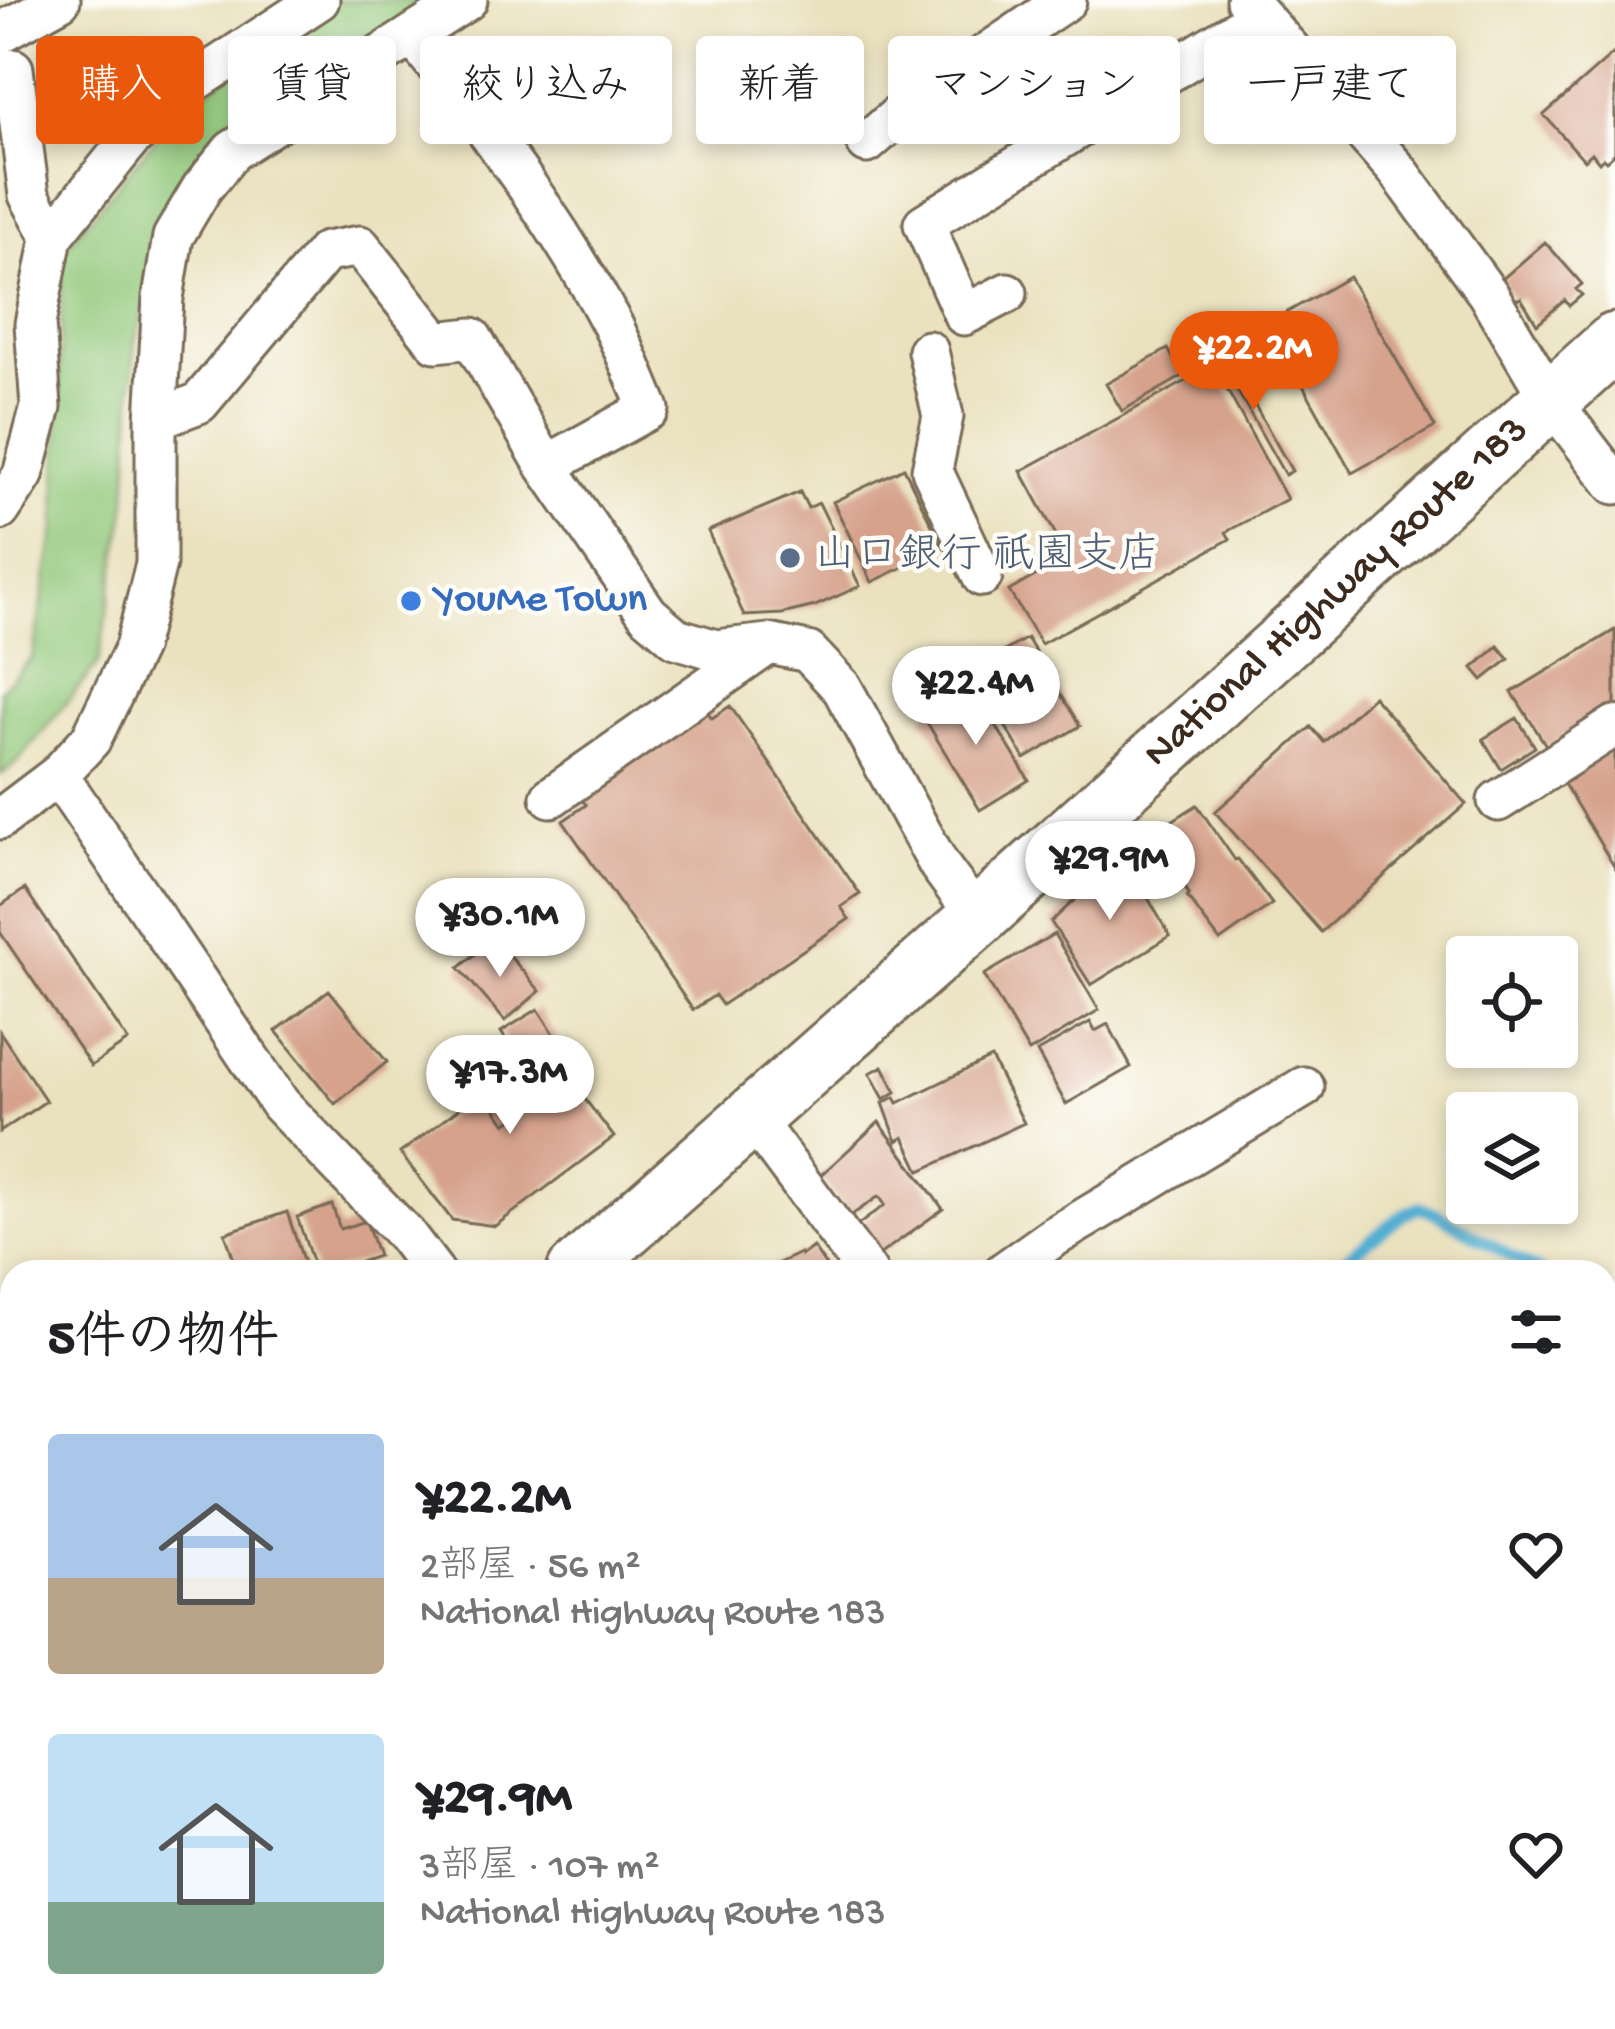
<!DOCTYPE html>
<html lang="ja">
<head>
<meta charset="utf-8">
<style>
	:root { --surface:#fff; --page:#f6f6f6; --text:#202124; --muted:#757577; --accent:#ea580c }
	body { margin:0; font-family:"Gochi Hand","Klee One",sans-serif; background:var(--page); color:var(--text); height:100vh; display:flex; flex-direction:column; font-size:45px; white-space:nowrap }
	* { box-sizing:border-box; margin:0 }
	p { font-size:39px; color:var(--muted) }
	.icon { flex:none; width:66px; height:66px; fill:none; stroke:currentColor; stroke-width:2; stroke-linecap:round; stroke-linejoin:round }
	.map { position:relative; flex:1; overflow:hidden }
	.side { position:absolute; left:0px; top:1260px; width:1617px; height:771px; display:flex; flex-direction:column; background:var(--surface); border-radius:36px 36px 0 0; box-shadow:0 6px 18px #0003 }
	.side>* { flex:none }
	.guide { position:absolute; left:36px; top:36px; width:1545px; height:108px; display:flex; gap:24px }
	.controls { position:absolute; left:1446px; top:936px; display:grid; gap:24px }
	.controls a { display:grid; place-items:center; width:132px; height:132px; border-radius:12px; background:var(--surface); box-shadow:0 6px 18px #0003; font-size:60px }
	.price { position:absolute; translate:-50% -102px; padding:0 27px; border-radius:42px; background:#fff; color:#222; font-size:39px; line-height:78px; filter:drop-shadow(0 3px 6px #0008) }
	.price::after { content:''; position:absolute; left:50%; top:72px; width:36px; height:27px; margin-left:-18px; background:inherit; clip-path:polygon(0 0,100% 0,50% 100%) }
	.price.on { background:var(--accent); color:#fff }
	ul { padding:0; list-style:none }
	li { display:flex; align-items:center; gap:36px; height:300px; padding:0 48px }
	li span { display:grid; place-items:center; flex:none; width:336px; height:240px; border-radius:12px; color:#555 }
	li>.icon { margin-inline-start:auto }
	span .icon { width:144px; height:144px; fill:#fffc; stroke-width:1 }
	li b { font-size:51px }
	h2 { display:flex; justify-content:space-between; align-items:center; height:144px; padding:0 48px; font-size:51px }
	.tag { padding:0 42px; border-radius:12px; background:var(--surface); box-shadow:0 6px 18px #0003; font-size:42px; line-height:108px }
	.tag.on { background:var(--accent); color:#fff }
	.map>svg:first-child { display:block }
</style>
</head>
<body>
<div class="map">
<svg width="1615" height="2029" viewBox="0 0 1615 2029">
	<rect width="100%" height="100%" fill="#fdfcf7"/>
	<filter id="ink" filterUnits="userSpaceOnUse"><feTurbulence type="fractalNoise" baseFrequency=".00833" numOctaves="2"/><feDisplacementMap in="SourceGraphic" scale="24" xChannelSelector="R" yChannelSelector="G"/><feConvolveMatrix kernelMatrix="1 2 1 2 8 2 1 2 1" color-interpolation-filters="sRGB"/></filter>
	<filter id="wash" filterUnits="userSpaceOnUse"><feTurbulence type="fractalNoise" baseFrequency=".004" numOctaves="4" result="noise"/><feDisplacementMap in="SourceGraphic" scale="48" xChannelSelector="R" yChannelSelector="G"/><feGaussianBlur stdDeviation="2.7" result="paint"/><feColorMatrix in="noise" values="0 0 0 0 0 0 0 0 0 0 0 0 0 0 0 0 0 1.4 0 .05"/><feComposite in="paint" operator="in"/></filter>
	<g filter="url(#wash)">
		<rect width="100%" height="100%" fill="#eae1be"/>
		<path fill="#91c87a" stroke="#66794c" stroke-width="3" d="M327 0H439L182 193 135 340 127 502 98 664 16 764 0 775V690L32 658 56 524 63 251 173 117Z"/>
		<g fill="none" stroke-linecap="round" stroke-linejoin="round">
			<path stroke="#53afd1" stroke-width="12" d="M1328 1272 1404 1214 1419 1207 1441 1216 1539 1272
				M1605 1310 1615 1316
				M855 2029 861 2019"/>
		</g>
		<g id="blocks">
			<path fill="#d6a28c" d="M1615 52V153L1606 161 1603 158 1599 162 1592 153 1584 160 1544 115Z
				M1545 242 1582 284 1576 289 1582 295 1569 306 1565 300 1537 324 1521 298 1514 300 1501 280Z
				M1349 277 1435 427 1352 473 1268 323Z
				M1168 349 1183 376 1122 411 1106 384Z
				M1224 351 1292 471 1285 475 1217 355Z
				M1214 366 1287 499 1226 532 1230 539 1041 644 1009 591 1068 557 1021 471Z
				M904 468 943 548 872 582 833 502Z
				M800 492 808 508 819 503 860 586 815 606 782 614 744 616 708 531Z
				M1615 630V706L1547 747 1512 692Z
				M1027 638 1080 726 1025 759 972 670Z
				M1498 646 1509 659 1483 680 1473 668Z
				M972 686 1029 780 980 810 923 716Z
				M692 690 712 718 730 706 860 894 841 907 849 919 722 1005 715 995 693 1010 563 821 586 805 566 777Z
				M1373 696 1466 804 1321 932 1215 812 1311 727 1324 742Z
				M1517 718 1535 747 1501 769 1483 739Z
				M1615 747V868L1561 779Z
				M1197 805 1235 860 1238 859 1272 904 1220 941 1187 897 1189 894 1153 833Z
				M1123 855 1170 936 1091 985 1051 922Z
				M25 889 128 1041 91 1066 0 932V906Z
				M1054 934 1099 1010 1029 1052 984 975Z
				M494 938 540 991 505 1021 459 968Z
				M329 990 387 1062 335 1104 276 1031Z
				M538 1009 578 1071 568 1077 614 1137 495 1226 452 1220 400 1153 482 1091 506 1124 559 1084 542 1095 501 1032Z
				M1090 1022 1095 1031 1108 1024 1131 1067 1066 1104 1037 1052Z
				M0 1032 46 1101 0 1132Z
				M991 1058 1024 1123 920 1171 904 1137 897 1141 883 1103 895 1097 898 1103Z
				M883 1066 896 1092 884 1099 870 1073Z
				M879 1122 943 1209 879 1255 858 1225 885 1205 879 1196 849 1217 820 1176Z
				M332 1205 340 1229 366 1221 378 1256 331 1272H316L297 1217Z
				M287 1212 307 1272H238L225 1233Z
				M813 1247 830 1272H760L800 1253 801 1256Z
				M0 1489 12 1500V1583L0 1566Z"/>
		</g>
	</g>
	<g filter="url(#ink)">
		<use href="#blocks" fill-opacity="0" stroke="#786a56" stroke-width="3"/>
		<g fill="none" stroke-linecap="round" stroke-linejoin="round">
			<g stroke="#786a56" stroke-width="45">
				<path id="minor" d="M1246 0 1399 172 1488 294 1551 401 1615 484
					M0 33 60 0
					M413 36C486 127 558 221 612 324 626 352 637 381 649 409L546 466
					M13 69 29 195 52 237
					M867 143 907 108 1066 0
					M1007 293 964 315 924 224 1258 17
					M928 351 943 416 932 470 982 576
					M156 419 199 403 326 252 360 246 436 342 472 338 546 466 648 614 676 638 716 650 769 644 808 652 842 688 939 865 978 918
					M0 510 23 475 41 407 35 324 52 237 130 140 191 84 319 0
					M58 775 280 1104 405 1234 434 1272
					M551 797 763 648
					M1498 801 1615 726
					M0 819 58 775 91 739 135 648 156 564V419L163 298 173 237 202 188 232 151 467 0
					M750 1115 867 1272
					M1004 1272 1052 1238 1304 1087
					M0 1596 12 1613
					M1605 1740 1615 1715
					M1605 1777 1615 1780
					M1605 1920 1615 1901
					M949 2019 956 2029
					M1178 2019 1183 2029
					M475 2029 477 2019
					M1546 2029 1551 2019"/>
			</g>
			<g stroke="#786a56" stroke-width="63">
				<g id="highway">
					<path id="s1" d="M576 1272 978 918 1615 342"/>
					<path d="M0 1793 12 1782"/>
				</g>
			</g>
			<use href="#minor" stroke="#fff" stroke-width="39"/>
			<use href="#highway" stroke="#fff" stroke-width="57"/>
		</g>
	</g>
	<circle fill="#5c6f8a" stroke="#fdfcf7" stroke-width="4.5" cx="790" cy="558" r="12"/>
	<circle fill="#3f7fe0" stroke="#fdfcf7" stroke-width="4.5" cx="411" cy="601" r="12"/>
	<g text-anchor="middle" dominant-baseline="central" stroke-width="9" stroke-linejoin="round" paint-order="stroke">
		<g font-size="42" fill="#4e5e75" stroke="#fdfcf7" text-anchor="start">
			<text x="814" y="558">山口銀行 祇園支店</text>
		</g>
		<g font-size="42" fill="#3b2a1e" stroke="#fdfcf7">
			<text stroke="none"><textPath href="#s1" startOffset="1020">National Highway Route 183</textPath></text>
		</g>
		<g font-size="42" fill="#366cbe" stroke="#fdfcf7" text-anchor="start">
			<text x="435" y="601">YouMe Town</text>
		</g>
	</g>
</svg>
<div class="controls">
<a><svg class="icon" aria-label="locate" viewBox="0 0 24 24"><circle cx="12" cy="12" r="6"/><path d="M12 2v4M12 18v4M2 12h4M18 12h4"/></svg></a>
<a><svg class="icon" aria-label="layers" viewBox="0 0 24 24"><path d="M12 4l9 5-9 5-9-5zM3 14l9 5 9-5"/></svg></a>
</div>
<b class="price on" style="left:1254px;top:413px">¥22.2M</b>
<b class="price" style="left:976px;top:748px">¥22.4M</b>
<b class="price" style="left:1110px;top:923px">¥29.9M</b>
<b class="price" style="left:500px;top:980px">¥30.1M</b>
<b class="price" style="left:510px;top:1137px">¥17.3M</b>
<div class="guide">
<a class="tag on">購入</a>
<a class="tag">賃貸</a>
<a class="tag">絞り込み</a>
<a class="tag">新着</a>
<a class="tag">マンション</a>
<a class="tag">一戸建て</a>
</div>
<section class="side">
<h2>5件の物件<svg class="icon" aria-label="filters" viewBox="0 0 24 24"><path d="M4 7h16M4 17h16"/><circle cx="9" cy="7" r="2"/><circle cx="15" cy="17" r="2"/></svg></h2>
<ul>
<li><span style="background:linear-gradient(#a9c7e8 60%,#b9a48a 0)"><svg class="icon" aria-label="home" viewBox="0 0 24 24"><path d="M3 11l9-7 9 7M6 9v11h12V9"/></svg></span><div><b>¥22.2M</b><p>2部屋 · 56 m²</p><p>National Highway Route 183</p></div><svg class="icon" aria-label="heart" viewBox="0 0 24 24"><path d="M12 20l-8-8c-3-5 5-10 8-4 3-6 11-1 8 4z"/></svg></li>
<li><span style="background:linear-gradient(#bfe0f5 70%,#7fa58c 0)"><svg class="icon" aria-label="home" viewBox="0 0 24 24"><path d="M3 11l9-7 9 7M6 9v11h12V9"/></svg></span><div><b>¥29.9M</b><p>3部屋 · 107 m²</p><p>National Highway Route 183</p></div><svg class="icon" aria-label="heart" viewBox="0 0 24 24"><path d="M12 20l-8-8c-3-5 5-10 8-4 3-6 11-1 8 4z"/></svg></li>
</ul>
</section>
</div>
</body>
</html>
